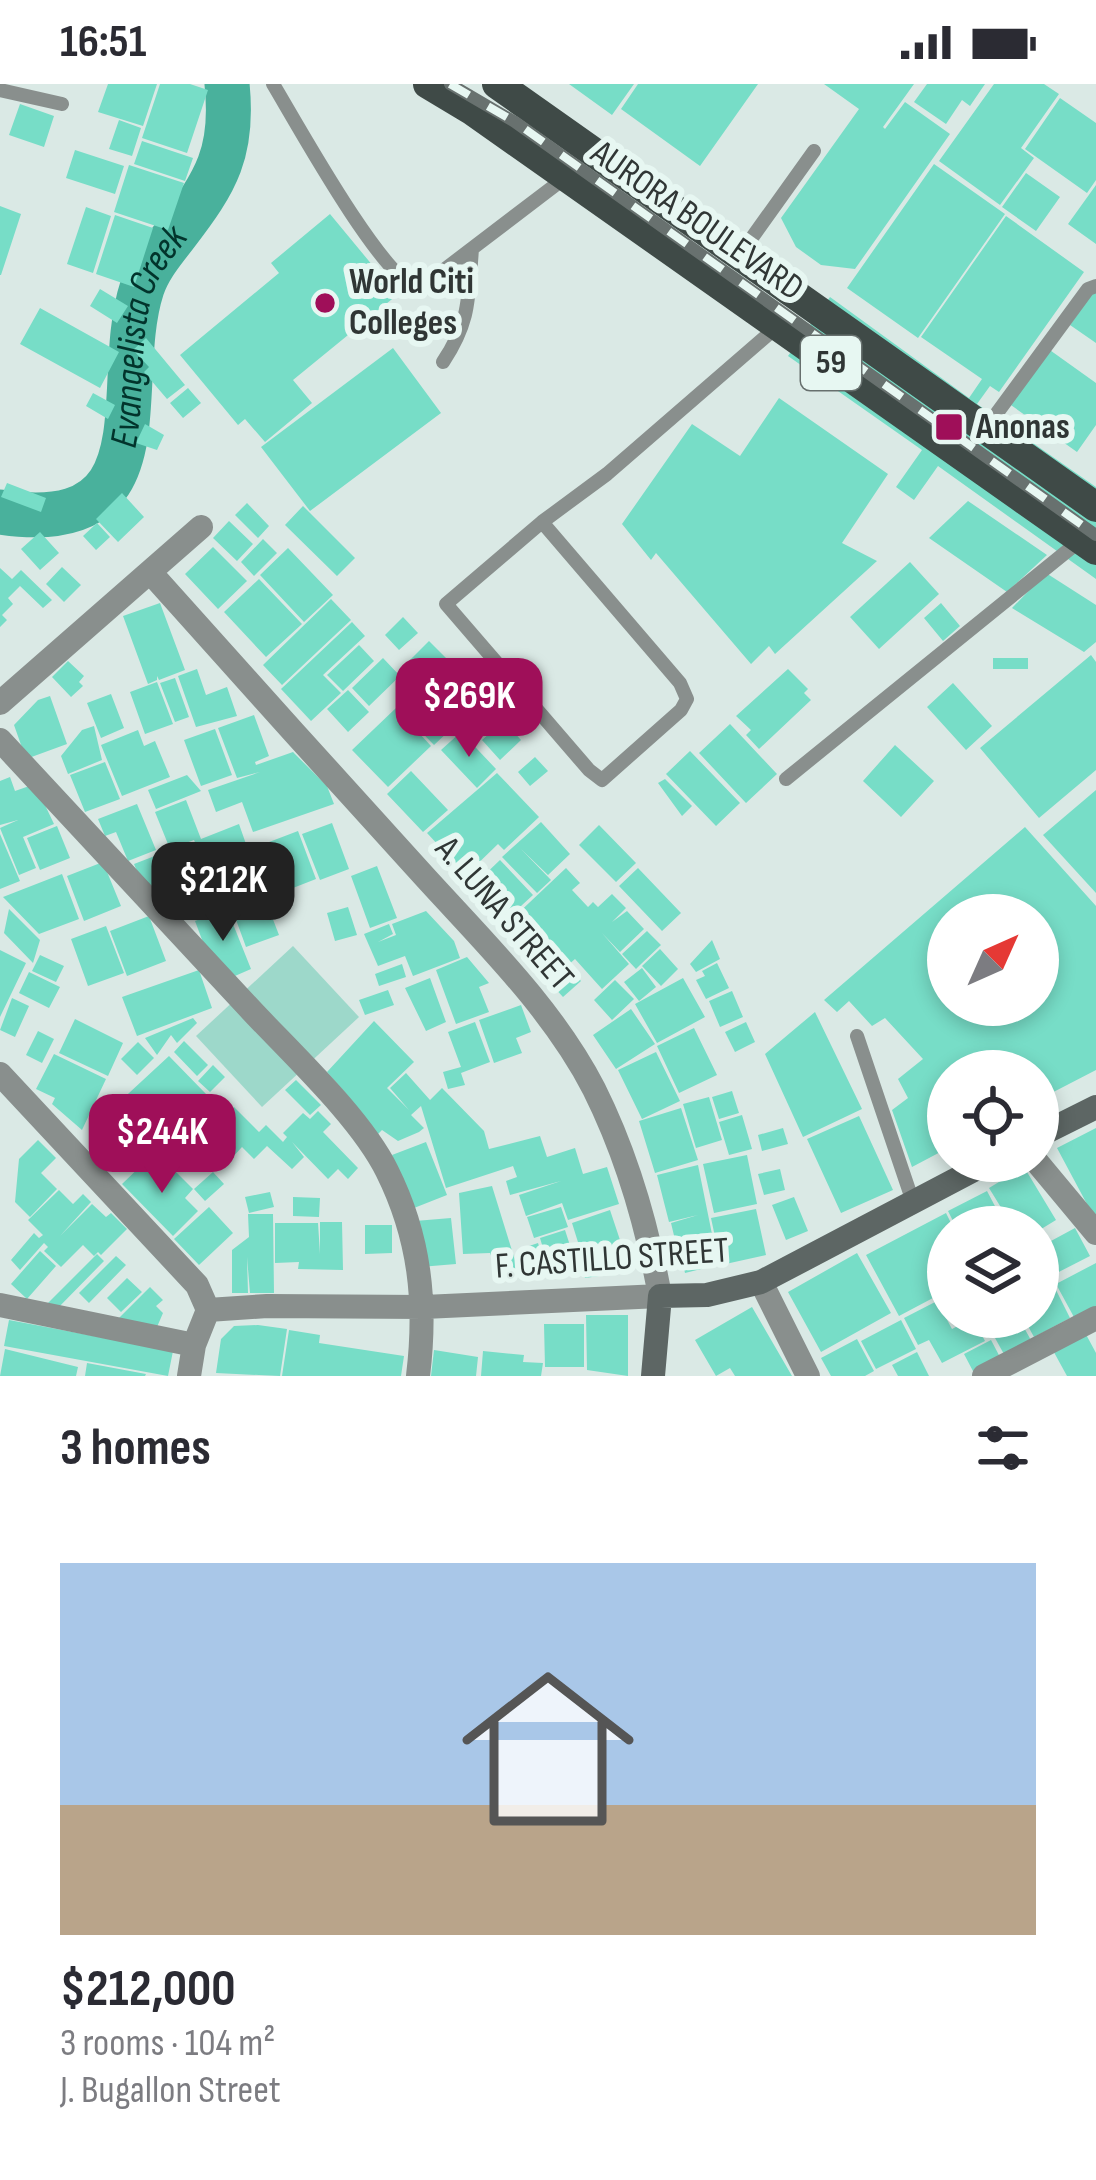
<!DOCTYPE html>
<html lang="en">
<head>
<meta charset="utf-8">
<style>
	:root { --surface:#fff; --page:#f7f7f7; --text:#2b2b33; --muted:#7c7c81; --line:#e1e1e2; --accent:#9f0f59 }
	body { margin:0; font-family:"Sofia Sans Condensed",sans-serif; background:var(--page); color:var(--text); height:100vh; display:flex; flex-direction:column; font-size:45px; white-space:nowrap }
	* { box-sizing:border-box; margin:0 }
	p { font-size:39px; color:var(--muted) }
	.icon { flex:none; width:66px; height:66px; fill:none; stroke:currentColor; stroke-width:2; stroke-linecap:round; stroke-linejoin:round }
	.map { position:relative; height:1292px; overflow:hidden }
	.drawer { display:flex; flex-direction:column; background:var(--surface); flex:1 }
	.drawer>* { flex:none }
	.needle { width:78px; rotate:45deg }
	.fabs { position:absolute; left:927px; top:810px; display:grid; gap:24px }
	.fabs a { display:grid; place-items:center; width:132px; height:132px; border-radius:50%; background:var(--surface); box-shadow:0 6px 18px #0003; font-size:60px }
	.price { position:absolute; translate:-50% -102px; padding:0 27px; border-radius:24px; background:var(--accent); color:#fff; font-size:39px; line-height:78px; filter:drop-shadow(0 3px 6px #0008) }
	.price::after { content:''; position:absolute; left:50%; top:72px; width:36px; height:27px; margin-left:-18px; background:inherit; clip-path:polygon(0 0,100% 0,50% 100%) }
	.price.active { background:#222; color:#fff }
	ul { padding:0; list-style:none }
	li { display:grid; align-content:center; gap:24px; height:636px; padding:0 60px }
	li+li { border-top:3px solid var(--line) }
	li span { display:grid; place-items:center; height:372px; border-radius:0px; color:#555 }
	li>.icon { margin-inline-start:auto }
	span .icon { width:216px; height:216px; fill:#fffc; stroke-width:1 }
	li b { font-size:51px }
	h2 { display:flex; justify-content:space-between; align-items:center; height:144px; padding:0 60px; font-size:51px }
	.status { display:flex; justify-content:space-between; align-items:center; height:84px; padding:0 60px; background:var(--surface); direction:ltr }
	.status svg { height:33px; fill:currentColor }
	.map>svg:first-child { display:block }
</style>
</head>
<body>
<div class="status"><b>16:51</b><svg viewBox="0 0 49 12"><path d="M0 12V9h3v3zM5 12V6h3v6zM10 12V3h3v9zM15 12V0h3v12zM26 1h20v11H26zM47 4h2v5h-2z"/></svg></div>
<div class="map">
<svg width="1096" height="1292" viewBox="0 0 1096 1292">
	<rect width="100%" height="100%" fill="#dae9e5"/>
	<path fill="#9dd8ca" d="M293 862 359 933 262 1023 196 952Z"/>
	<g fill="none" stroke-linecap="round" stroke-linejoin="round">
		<path stroke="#49b19c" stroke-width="45" id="s1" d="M0 428C172 454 110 302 142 204 149 183 163 167 176 150 217 97 234 67 227 0"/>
	</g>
	<path fill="#77ddc7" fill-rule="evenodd" d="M108 0H157L143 42 98 28Z
		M160 0H190L208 6 187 69 142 54Z
		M569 0H634L612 31Z
		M638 0H758L700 82 621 25Z
		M824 0H914L883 43 885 45 905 18 950 50 855 185 821 181 796 163 781 134 859 25Z
		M927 0H985L970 22 962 16 946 40 914 18Z
		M994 0H1044L1059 10 1021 64 1034 74 1000 121 939 77Z
		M1060 14 1096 39V96L1087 109 1025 65Z
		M20 20 54 32 44 63 9 51Z
		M119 36 141 44 132 72 109 65Z
		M142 57 193 74 185 97 134 80Z
		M75 66 124 82 115 110 66 94Z
		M934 80 1005 130 918 254 847 204Z
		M129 81 184 99 168 146 114 128Z
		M1026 89 1060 113 1036 147 1002 123Z
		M1096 101V160L1068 140Z
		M0 122 21 130 1 191H0Z
		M86 123 111 132 93 189 67 180Z
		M330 130 397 211 293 296 312 319 265 358 245 335 238 341 180 271 279 189 271 179Z
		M115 131 153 144 134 203 96 190Z
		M1006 132 1084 188 999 308 990 302 977 320 1096 403V495L938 382 914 416 896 403 922 366 788 272 830 213 969 314 982 295 921 253Z
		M1096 204V259L1070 241Z
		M100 205 128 222 117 239 90 222Z
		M40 224 119 268 100 304 20 260Z
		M146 254 185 301 167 315 144 288 149 283 133 266Z
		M393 264 441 329 310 427 261 363Z
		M1047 264 1096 299V341L1077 368 1008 319Z
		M188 304 201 319 183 334 170 319Z
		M93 309 115 321 108 335 86 322Z
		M779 314 888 390 842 459 877 477 775 570 769 562 751 580 656 469 651 476 622 440 692 340 740 372Z
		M145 340 164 351 157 366 136 359Z
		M7 399 46 414 41 428 1 413Z
		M122 409 144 433 118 458 96 435Z
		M968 417 1047 471 1007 508 929 454Z
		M247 419 269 442 258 454 235 431Z
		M303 422 355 474 337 492 285 441Z
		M229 437 253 460 237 477 213 454Z
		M97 439 110 453 96 466 83 452Z
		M40 448 59 469 40 486 21 465Z
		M263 455 277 469 254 492 241 478Z
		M213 463 247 497 218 525 185 490Z
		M288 464 333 511 304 538 260 491Z
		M910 478 939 510 879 565 850 533Z
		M62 483 81 501 64 518 46 500Z
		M0 484 12 495 21 486 52 516 43 524 20 502 8 514 13 520 2 531 7 536 0 543Z
		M1046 489 1096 521V558L1084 568 1012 524Z
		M259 495 302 540 266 573 224 528Z
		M331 515 351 536 282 601 263 581Z
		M160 519 185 586 159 596 157 592V596L148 600 123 532Z
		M941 519 960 542 943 557 924 534Z
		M403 533 418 549 399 566 385 551Z
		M352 538 365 552 323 591 341 609 311 637 281 605Z
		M429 557 449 577 428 598 408 578Z
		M359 561 374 577 343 607 327 591Z
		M1091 571 1096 578V686L1039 734 980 664Z
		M383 574 400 592 369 622 352 604Z
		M993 574H1028V585H993Z
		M68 577 84 592 79 598 83 602 71 613 52 593Z
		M450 582 472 604 452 625 429 603Z
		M197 585 206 611 227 603 237 632 196 643 178 592Z
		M788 585 808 605 804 609 811 616 759 665 746 651 751 646 736 632Z
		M175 594 189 633 175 638 160 599Z
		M157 598 173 640 145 650 130 608Z
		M953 599 992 642 966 666 927 623Z
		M477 604 485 617 465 636 456 628Z
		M348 606 369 628 348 648 327 625Z
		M111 610 124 644 101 654 87 619Z
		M50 612 67 660 26 675 14 641 38 616Z
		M418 613 450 646 434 661 402 628Z
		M494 617 501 634 481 653 469 642Z
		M396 624 431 662 388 703 352 666Z
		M254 631 269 672 255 678 256 681 293 668 327 702 334 720 253 748 242 718 216 728 208 706 260 688 237 694 218 644Z
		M504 637 521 656 500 676 482 656Z
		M730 640 777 690 746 719 699 669Z
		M94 642 102 676 68 690 61 672 82 646Z
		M215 645 232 691 201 702 184 656Z
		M138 646 144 662 155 657 170 693 122 712 101 661Z
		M461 648 496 685 477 704 441 666Z
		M895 661 934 697 901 733 863 697Z
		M690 667 740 719 716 742 666 690Z
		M535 673 548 687 530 702 518 688Z
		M105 678 120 715 85 728 70 691Z
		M411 687 448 726 423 748 387 710Z
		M497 689 539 733 504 766 498 760 466 791 427 749Z
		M187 691 201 707 156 725 148 706Z
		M10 693 15 707 35 700 54 740 23 753 36 784 19 791 0 744 18 736 0 741V697Z
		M665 695 692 722 682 732 658 699Z
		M1096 706V809L1043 751Z
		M186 716 201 755 239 740 246 760 230 766 242 794 214 805 194 756 170 765 155 728Z
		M137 720 156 766 128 777 116 748 105 752 98 735Z
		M541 738 570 770 548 791 521 765 551 796 537 809 502 773Z
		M332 739 349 785 320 796 302 750Z
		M599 741 636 779 616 798 579 761Z
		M57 742 70 774 40 786 27 754Z
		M1025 743 1096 822V986L1038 1016V987H948V1064L912 1083 892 1026 908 1014 898 995 923 975 885 934 872 942 849 917 837 928 824 916ZM948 831H1038V921H948Z
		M298 747 316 795 275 811 256 763Z
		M0 750 20 797 0 805Z
		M193 760 212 808 186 818 167 770Z
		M160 770 180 820 168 826 141 797 134 780Z
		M500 776 533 811 509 833 476 799Z
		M103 778 121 822 84 837 67 792Z
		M377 782 397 834 370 844 351 792Z
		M566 784 580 799 572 806 588 823 593 818 598 823 612 810 626 824 612 838 627 827 644 845 620 868 602 849 629 880 602 905 575 875 567 882 581 897 563 913 551 900 556 895 520 858 526 852 511 836Z
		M638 784 681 829 662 847 619 802Z
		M62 790 79 835 39 850 3 813Z
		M267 820 279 851 246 863 235 833Z
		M348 823 357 851 335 857 327 829Z
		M9 825 40 856 33 879 4 849Z
		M227 825 251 885 228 895 210 877 195 837Z
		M426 827 454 857 460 874 413 892 405 872 378 882 364 850 389 840 393 850 378 858 396 851 392 840Z
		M149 832 166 877 127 892 110 847Z
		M106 842 124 889 88 902 71 855Z
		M647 847 661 861 640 881 635 875 640 881 636 885 622 870Z
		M712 856 720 875 696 888 690 880Z
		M660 865 678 885 661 902 642 882Z
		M0 866 26 879 0 933Z
		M40 871 64 882 56 898 32 887Z
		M467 873 489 899 479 903 489 928 456 940 436 886Z
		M717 879 729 904 706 915 696 896 705 892 702 887Z
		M402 880 406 893 379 902 375 890Z
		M642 884 656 903 639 917 624 898Z
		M199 886 212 924 137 952 122 913Z
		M29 888 60 903 49 924 19 909Z
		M430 894 446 938 426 947 405 904Z
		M683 894 705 933 657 959 635 920Z
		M615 896 634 915 612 936 594 916Z
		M388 906 394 921 365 931 359 916Z
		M732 907 743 933 720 943 709 917Z
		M12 914 29 922 15 953 0 946Z
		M521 921 531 948 516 954 522 969 494 979 479 936Z
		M631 925 655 960 616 985 593 951Z
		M815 928 862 1025 803 1053 765 970Z
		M193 934 197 939 177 959 171 951 157 971 145 954Z
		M75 935 123 959 108 992 59 969Z
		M374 937 414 978 387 1004 409 1026 390 1004 406 989 430 1016 442 1004 484 1047 489 1065 540 1052 547 1073 575 1064 583 1090 607 1083 619 1120 568 1136 562 1119 526 1132 519 1111 561 1097 510 1111 506 1097 517 1093 513 1082 446 1104 421 1022 411 1031 424 1044 419 1048 398 1057 382 1046 371 1057 338 1024 349 1013 327 988Z
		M475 938 490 978 461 989 465 1001 448 1005 443 988 461 983 448 948Z
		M746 938 755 958 735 968 725 948Z
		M694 944 717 991 679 1009 657 962Z
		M38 947 54 955 42 979 26 971Z
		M184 957 208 981 197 992 174 968Z
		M138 958 154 974 137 991 121 975Z
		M656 968 680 1017 642 1035 618 986Z
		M54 970 106 995 82 1046 52 1020 55 1014 36 1005Z
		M169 972 206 1010 183 1026 165 1047 161 1043 139 1065 144 1071 129 1086 89 1046Z
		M213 981 225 993 210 1008 198 997Z
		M296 996 321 1021 310 1031 285 1006Z
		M732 1007 739 1029 719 1035 712 1013Z
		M709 1013 722 1056 696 1064 683 1020Z
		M234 1023 259 1048 266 1041 283 1058 287 1053 283 1049 303 1029 310 1035 318 1027 331 1040 323 1048 358 1084 348 1095 338 1085 328 1095 292 1058 304 1073 292 1085 267 1062 254 1075 242 1063 230 1076 207 1052Z
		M681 1024 698 1076 655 1089 639 1037Z
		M742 1031 752 1065 729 1071 719 1038Z
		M859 1032 893 1106 841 1129 807 1055Z
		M783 1044 788 1060 762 1067 758 1051Z
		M1096 1044V1137L1057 1064Z
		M38 1056 56 1074 41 1089 57 1105 30 1133 15 1118 19 1075Z
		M426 1058 447 1111 414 1124 392 1071Z
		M747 1071 757 1120 714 1129 703 1080Z
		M148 1075 163 1091 171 1083 193 1105 185 1114 198 1127 173 1152 122 1100Z
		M698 1081 713 1155 677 1164 671 1139 698 1131 669 1138 657 1091Z
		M1024 1083 1056 1136 1038 1147V1143H1013L989 1104Z
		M780 1085 785 1106 764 1111 758 1090Z
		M213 1088 224 1100 205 1117 194 1105Z
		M492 1102 518 1186 505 1187 493 1177 490 1169 463 1170 459 1109Z
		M59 1106 73 1120 83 1110 91 1118 60 1152 92 1120 106 1133 111 1129 127 1145 101 1171 98 1168 94 1172 83 1161 61 1183 44 1167 48 1163 44 1159 20 1186 11 1176 34 1149 39 1154 43 1151 28 1136Z
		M987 1107 1006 1143H956L948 1127Z
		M270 1108 274 1123 249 1129 245 1113Z
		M293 1113 320 1114 319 1133 293 1132Z
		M794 1113 808 1147 786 1156 772 1121Z
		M209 1123 233 1149 199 1181 174 1155Z
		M561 1123 568 1143 534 1154 527 1133Z
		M756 1125 766 1171 721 1181 711 1134Z
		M610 1126 621 1159 582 1171 572 1139Z
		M946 1129 953 1143H948V1206L899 1232 866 1171Z
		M248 1130H273L274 1209H250L247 1173 248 1209H232V1166L249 1153Z
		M451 1134 456 1180 420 1183 415 1137Z
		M320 1138H342L343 1186 298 1185 299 1178 275 1179V1139H318L320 1170Z
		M365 1141H392V1169L365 1170Z
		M1075 1144 1090 1172 1049 1193 1038 1164Z
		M565 1146 576 1180 550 1188 540 1154Z
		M712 1158 717 1181 685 1189 680 1166Z
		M538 1159 548 1190 530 1195 520 1165Z
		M622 1161 623 1181 613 1190 585 1194 578 1175Z
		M40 1167 56 1182 27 1215 11 1200Z
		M857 1169 891 1229 821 1268 788 1208Z
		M97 1170 104 1177 55 1227 47 1220Z
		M116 1172 126 1181 89 1219 79 1209Z
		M1096 1179V1224L1075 1235 1056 1200Z
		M127 1194 142 1208 121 1228 107 1214Z
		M1054 1202 1070 1234 1034 1253 1023 1233H1038V1211Z
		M150 1203 163 1216 156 1222 163 1229 154 1250 111 1242Z
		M937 1217 952 1245 973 1234 985 1257 942 1279 929 1256 918 1261 904 1234Z
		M752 1223 792 1292H735L730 1284 716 1292 695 1256Z
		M586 1231H628V1292L587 1286Z
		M977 1233H1007L1012 1242 988 1254Z
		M9 1236 173 1267 168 1292 4 1262Z
		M901 1236 916 1265 876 1285 861 1257Z
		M544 1240H584V1283H545Z
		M1022 1240 1032 1258 1005 1272 995 1254Z
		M258 1241 287 1245 280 1292 216 1289 221 1255 234 1242Z
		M1082 1243 1096 1269V1292H1067L1050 1261Z
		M289 1246 320 1251 319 1259 404 1272 401 1292H282Z
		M857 1255 874 1287 865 1292H831L821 1274Z
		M991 1256 1001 1275 974 1289 964 1270Z
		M5 1265 78 1283 76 1292H0Z
		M434 1266 478 1273 476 1292H431Z
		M483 1267 524 1271 523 1278 543 1279 541 1292H481Z
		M917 1268 929 1292H898L892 1281Z
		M87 1279 146 1290 145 1292H85Z"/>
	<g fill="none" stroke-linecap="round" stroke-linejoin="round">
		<path stroke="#898f8d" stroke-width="14" d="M273 0C297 40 379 189 415 203L432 195 566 93
			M0 6 62 20
			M741 169 814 67
			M443 278C471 236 468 213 472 165
			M986 344 1088 205 1096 202
			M542 438 680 599 687 615 681 626 602 696 589 686 446 520 542 438 607 390 778 242
			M786 695 1082 455
			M857 952 913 1118"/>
		<path stroke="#898f8d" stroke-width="24" d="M150 488C241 590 332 691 424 792 484 858 553 925 594 1005 626 1069 647 1141 660 1212L424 1223 267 1222 208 1226
			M0 619 201 443
			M0 656C83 746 167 836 251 926 292 970 361 1034 387 1087 420 1153 427 1219 418 1292
			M0 990 197 1201 208 1226 194 1261 189 1292
			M1036 1077 1096 1149
			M761 1198 808 1292
			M0 1221 194 1261
			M984 1292 1096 1234"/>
		<path stroke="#5d6664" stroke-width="24" d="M1038 1052 1096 1023
			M653 1292 660 1212 707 1211 761 1198 991 1077"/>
		<path stroke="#3f4a47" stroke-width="30" d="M428 0 473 27 1096 466
			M497 0 1096 423"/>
		<g stroke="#68716f" stroke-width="12">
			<path id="rail" d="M450 0 515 38 1096 451"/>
		</g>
		<use href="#rail" stroke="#e7f7f2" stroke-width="8" stroke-dasharray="22" stroke-linecap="butt"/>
	</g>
	<g fill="#9f0f59" stroke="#e7f7f2" stroke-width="4.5">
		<circle cx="325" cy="219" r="12"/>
		<rect x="934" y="328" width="30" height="30" rx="6"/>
	</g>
	<g text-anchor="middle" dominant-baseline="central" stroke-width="12" stroke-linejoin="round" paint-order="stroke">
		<rect fill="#e7f7f2" stroke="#67706e" stroke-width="3" x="801" y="252" width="60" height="54" rx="9"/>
		<g font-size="33" font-weight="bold" fill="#303635">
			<text x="831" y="279">59</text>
		</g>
		<g font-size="36" fill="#303635" stroke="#e7f7f2">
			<text transform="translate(697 137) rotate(35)">AURORA BOULEVARD</text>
			<text transform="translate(504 830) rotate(49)">A. LUNA STREET</text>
			<text transform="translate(612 1175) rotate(-4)">F. CASTILLO STREET</text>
		</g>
		<g font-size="36" font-weight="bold" fill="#303635" stroke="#e7f7f2" text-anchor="start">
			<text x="349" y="198">World Citi<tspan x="349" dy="41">Colleges</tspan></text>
			<text x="976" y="343">Anonas</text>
		</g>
		<g font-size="39" font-style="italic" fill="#02342c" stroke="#e7f7f2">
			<text stroke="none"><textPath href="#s1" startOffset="273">Evangelista Creek</textPath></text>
		</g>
	</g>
</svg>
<div class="fabs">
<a><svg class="needle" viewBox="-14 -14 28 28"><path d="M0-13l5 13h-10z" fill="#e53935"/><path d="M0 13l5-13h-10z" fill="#7c7c81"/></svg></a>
<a><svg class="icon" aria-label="locate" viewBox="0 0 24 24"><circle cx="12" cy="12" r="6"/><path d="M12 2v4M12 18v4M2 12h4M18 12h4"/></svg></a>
<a><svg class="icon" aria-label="layers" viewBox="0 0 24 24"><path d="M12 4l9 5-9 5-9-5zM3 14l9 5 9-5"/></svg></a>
</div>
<b class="price" style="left:469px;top:676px">$269K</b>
<b class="price active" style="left:223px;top:860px">$212K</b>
<b class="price" style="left:162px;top:1112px">$244K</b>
</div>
<section class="drawer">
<h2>3 homes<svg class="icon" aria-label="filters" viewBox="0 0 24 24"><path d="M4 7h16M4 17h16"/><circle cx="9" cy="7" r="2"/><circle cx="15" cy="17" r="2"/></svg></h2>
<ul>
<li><span style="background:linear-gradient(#a9c7e8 65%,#b9a48a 0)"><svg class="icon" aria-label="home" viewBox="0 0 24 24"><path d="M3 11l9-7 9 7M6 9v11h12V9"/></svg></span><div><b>$212,000</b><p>3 rooms · 104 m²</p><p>J. Bugallon Street</p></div></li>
</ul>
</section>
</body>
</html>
